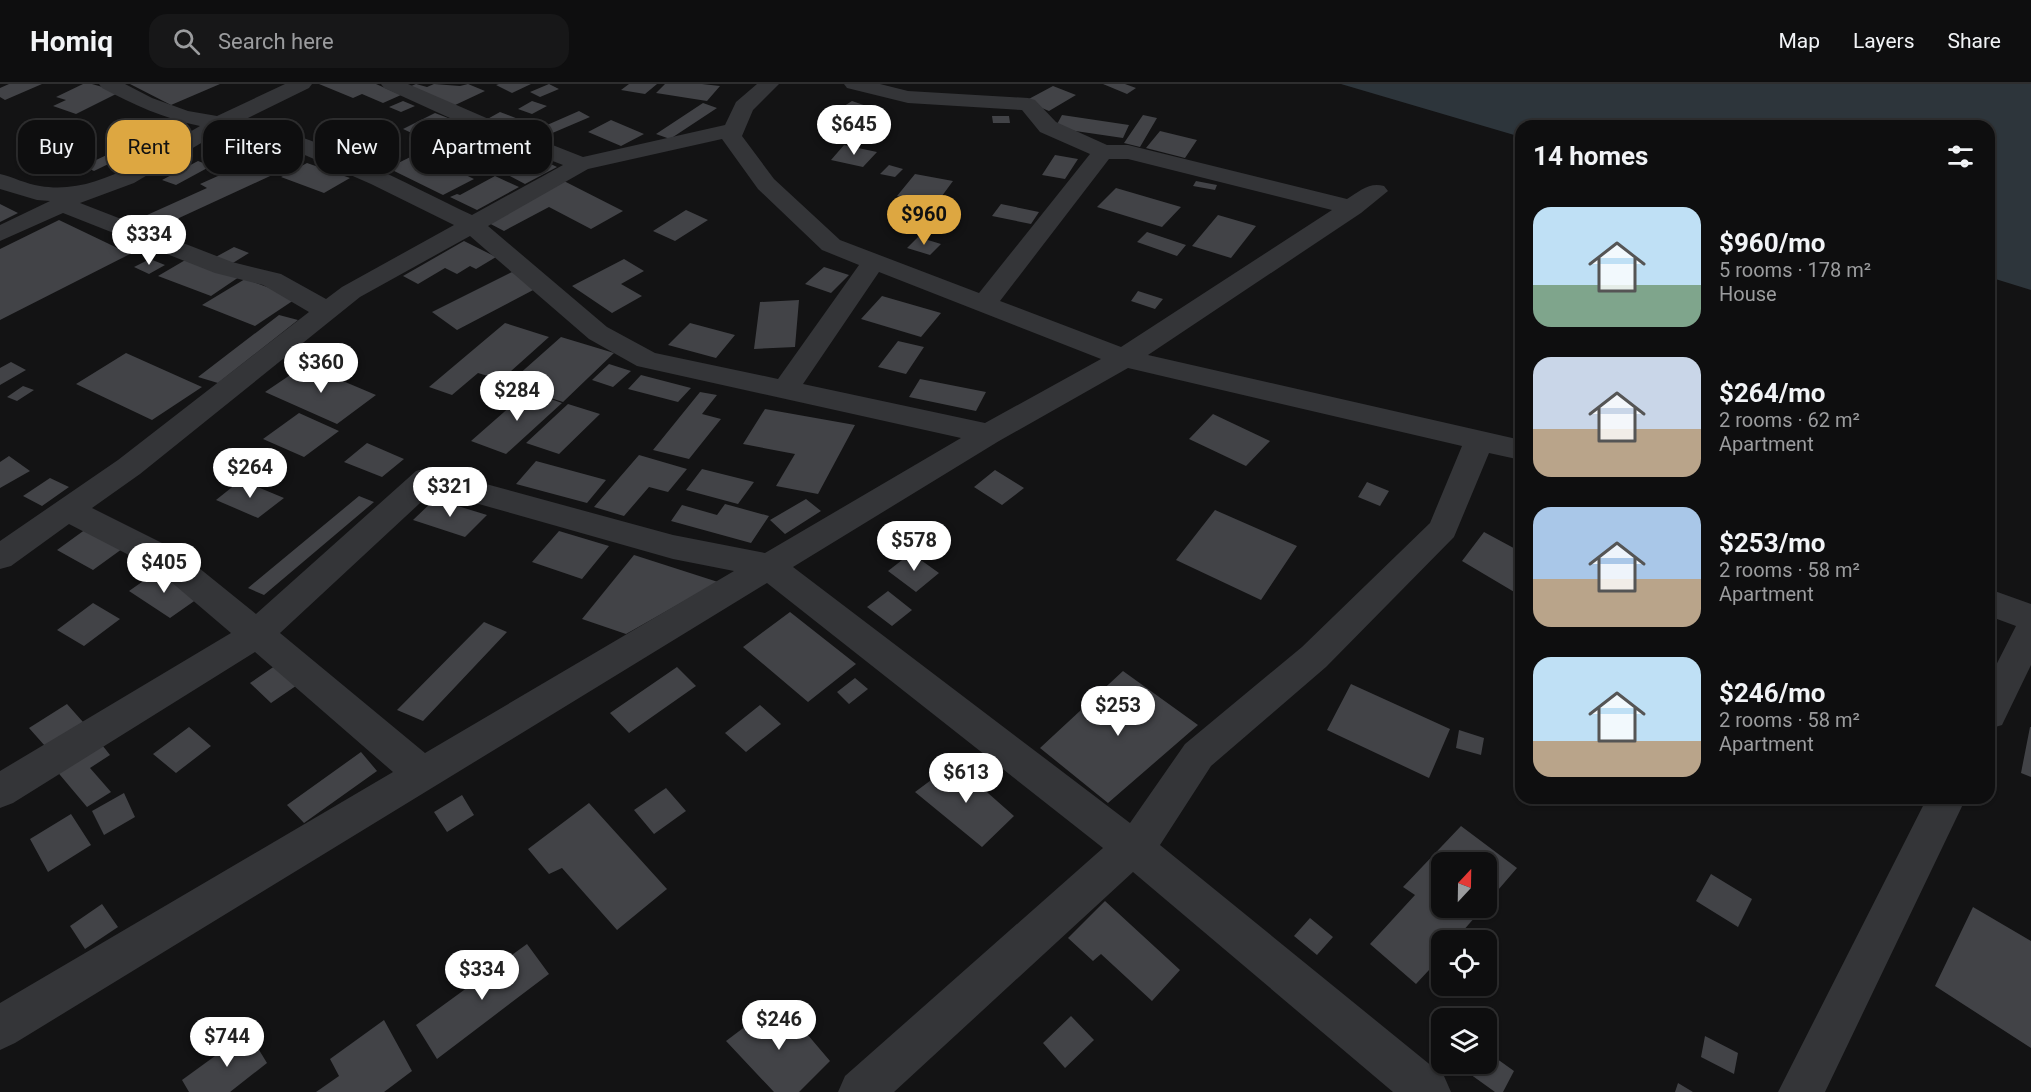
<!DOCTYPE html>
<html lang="en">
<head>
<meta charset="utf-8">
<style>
	:root { --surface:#0e0e0f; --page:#171718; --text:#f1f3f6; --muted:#9b9c9e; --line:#2e2e2f; --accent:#dda741 }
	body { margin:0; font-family:Roboto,sans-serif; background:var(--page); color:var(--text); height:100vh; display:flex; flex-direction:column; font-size:22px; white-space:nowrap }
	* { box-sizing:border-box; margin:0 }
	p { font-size:20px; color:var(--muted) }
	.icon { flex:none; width:33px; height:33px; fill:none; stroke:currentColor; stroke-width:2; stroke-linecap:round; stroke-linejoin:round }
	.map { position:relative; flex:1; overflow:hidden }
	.sheet { position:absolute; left:1515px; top:36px; width:480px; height:684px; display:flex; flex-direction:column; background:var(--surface); border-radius:18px; box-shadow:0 2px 4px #0004,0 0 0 2px var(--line) }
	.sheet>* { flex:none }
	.banner { position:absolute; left:18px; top:36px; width:570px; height:54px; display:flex; gap:12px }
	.needle { width:39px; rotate:22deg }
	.controls { position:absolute; left:1431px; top:768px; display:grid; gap:12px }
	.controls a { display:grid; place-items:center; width:66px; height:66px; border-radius:12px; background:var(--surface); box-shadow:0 2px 4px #0004,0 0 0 2px var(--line); font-size:30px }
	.price { position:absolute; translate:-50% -51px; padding:0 14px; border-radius:21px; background:#fff; color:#222; font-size:20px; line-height:39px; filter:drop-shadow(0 2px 3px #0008) }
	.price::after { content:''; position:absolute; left:50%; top:36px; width:18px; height:14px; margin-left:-9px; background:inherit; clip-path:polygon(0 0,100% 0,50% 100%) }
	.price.selected { background:var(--accent); color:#111 }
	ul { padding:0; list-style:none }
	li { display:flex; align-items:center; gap:18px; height:150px; padding:0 18px }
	li span { display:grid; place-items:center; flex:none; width:168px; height:120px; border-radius:18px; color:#555 }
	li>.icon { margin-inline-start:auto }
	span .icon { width:72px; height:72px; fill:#fffc; stroke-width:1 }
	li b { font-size:26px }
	h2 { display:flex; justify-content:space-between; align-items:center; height:72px; padding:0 18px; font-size:26px }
	.pill { padding:0 21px; border-radius:18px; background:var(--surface); box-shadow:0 2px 4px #0004,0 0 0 2px var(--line); font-size:21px; line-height:54px }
	.pill.selected { background:var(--accent); color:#111 }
	header { display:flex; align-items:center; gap:36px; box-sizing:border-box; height:84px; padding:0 30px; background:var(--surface); border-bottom:2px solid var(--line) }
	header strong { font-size:28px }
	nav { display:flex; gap:33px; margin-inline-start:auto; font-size:21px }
	.search { width:420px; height:54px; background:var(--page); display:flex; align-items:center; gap:15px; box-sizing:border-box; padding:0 21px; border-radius:18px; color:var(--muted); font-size:22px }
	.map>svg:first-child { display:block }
</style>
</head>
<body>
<header>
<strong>Homiq</strong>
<div class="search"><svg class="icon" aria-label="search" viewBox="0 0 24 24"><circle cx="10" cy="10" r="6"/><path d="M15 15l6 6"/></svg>Search here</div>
<nav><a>Map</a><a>Layers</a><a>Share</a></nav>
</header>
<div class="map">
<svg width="2031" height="1008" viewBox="0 0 2031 1008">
	<rect width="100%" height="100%" fill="#131314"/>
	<path fill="#2d353b" d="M1341 0H2031V206L1989 193V42H1521V53Z"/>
	<path fill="#424347" d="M9 0H42L5 16 0 13V4Z
		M83 0H92L120 8 76 30 53 22 66 16 56 13Z
		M130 0H220L171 21Z
		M319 0H376L401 11 383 19 362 10 353 14Z
		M416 0 427 3 434 0 460 2 468 0 485 7 453 22 411 2Z
		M499 0H531L512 9 496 1Z
		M549 0 559 5 540 13 530 8Z
		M629 0H657L645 10 621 6Z
		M665 0H702L720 2 707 17 656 9Z
		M1103 0H1125L1136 4 1127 10Z
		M1053 2 1076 11 1049 27 1025 17Z
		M403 17 415 22 401 28 389 23Z
		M532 17 547 22 532 30 518 25Z
		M852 17 881 27 871 34 841 24Z
		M703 19 717 24 670 55 656 50Z
		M579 27 590 33 536 56 522 52Z
		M500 28 531 40 513 50 482 38Z
		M435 29 448 34 416 51 403 45Z
		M1062 31 1129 41 1123 54 1055 44Z
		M1143 31 1157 34 1140 63 1124 59Z
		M992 32H1009L1010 39H993Z
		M611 36 644 50 621 62 588 48Z
		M470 42 521 65 504 73 453 51Z
		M1160 47 1197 56 1185 74 1146 64Z
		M226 49 237 54 217 63 207 58Z
		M449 54 473 65 443 80 474 95 443 111 388 84Z
		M248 56 273 66 260 73 283 86 153 146 136 136 207 104 200 100 256 75 231 66Z
		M844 61 877 68 863 83 831 76Z
		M122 64 133 68 94 87 83 82Z
		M530 70 557 83 525 100 506 90 514 86 506 82Z
		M1055 71 1078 75 1065 95 1042 91Z
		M198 77 211 82 176 101 162 96Z
		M307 79 350 94 324 109 281 93Z
		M889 81 903 85 895 93 880 90Z
		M915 90 953 97 936 120 897 112Z
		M495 92 519 103 477 126 450 113 457 110 460 111Z
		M560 95 623 127 591 145 549 123 504 147 483 136Z
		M1196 97 1217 101 1215 106 1193 102Z
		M1116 104 1181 123 1162 143 1097 123Z
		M0 120 18 129 0 138Z
		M1001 120 1039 128 1031 140 992 132Z
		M686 126 708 136 675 157 653 147Z
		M1218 131 1256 142 1231 174 1192 162Z
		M59 136 130 170 0 236V165Z
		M1147 148 1186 161 1177 172 1137 158Z
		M918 153 941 160 930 171 907 164Z
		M464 157 496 173 476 185 470 182 457 190 445 184 418 200 403 192Z
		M234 163 249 169 228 182 212 175Z
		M150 175 165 181 149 190 134 183Z
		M187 175 239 193 211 212 158 192Z
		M624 175 644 187 621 200 642 212 612 229 572 202Z
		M824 183 849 191 831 209 805 200Z
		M512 188 537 204 457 246 432 228Z
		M245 195 297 214 255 242 202 221Z
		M1138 207 1163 215 1155 225 1131 217Z
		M882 212 941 229 921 253 861 235Z
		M799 216 795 263 754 265 760 218Z
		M279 231 298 236 218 299 198 293Z
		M505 239 549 253 501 296 478 289 452 311 429 303Z
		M690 239 735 251 716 274 668 261Z
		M561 253 614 269 563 318 508 300Z
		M898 257 924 263 906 290 878 283Z
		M126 269 202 303 152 336 76 300Z
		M11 278 26 286 0 301V284Z
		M609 280 631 287 613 303 592 296Z
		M305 281 376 311 337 340 265 308Z
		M641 291 691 304 678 318 628 305Z
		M920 295 986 308 976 327 909 313Z
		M23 302 34 306 17 317 7 313Z
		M528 307 562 319 506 370 471 357Z
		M700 308 717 311 702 330 721 335 689 375 653 366Z
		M568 320 600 330 559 370 526 359Z
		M765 325 855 341 818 410 776 402 795 370 743 360Z
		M299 329 339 347 304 373 263 355Z
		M1213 330 1270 357 1246 382 1189 355Z
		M367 359 404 375 382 393 344 378Z
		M639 371 687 385 668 408 649 403 624 432 594 423Z
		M9 372 30 387 0 404V378Z
		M536 377 606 396 587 419 516 400Z
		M702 385 754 398 738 420 686 406Z
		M995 386 1024 404 1002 421 974 403Z
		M50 394 69 403 42 422 23 412Z
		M241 396 284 414 258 434 216 416Z
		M1367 398 1389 407 1380 422 1358 413Z
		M359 412 374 418 264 511 248 504Z
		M435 415 487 431 465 453 413 436Z
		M806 415 821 427 785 450 770 436Z
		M725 420 769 432 751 459 671 437 682 421 717 431Z
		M1215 426 1297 462 1261 516 1176 476Z
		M86 445 122 465 93 486 57 466Z
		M559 447 609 462 582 495 532 478Z
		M1484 448 1521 468V512L1462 477Z
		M911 469 939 489 916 508 888 487Z
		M634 471 718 498 626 550 582 535Z
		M159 486 200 513 170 534 129 507Z
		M888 507 912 526 892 542 867 523Z
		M93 519 120 535 84 562 57 546Z
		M790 528 856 580 808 618 743 563Z
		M484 538 507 548 423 637 397 626Z
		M285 575 306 595 271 619 250 599Z
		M677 583 696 602 629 649 610 629Z
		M1123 587 1198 641 1108 719 1040 664Z
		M855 594 868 605 849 620 837 608Z
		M1351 600 1450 645 1429 694 1327 646Z
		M67 620 83 638 45 662 29 644Z
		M760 621 781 640 746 668 725 649Z
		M189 643 211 662 176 689 153 670Z
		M2030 643H2031V693L2021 689Z
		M1459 646 1484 654 1481 671 1456 664Z
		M99 657 110 671 90 684 111 708 87 723 55 685Z
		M361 668 377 687 304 739 287 721Z
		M954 679 1014 732 982 763 915 708Z
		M666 704 686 727 654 750 634 726Z
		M124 709 135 733 104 751 92 727Z
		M462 711 474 731 447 748 434 728Z
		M589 719 667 805 617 846 562 784 549 790 528 765Z
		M71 730 91 761 48 788 30 755Z
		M1461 742 1517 784 1486 820V778H1442V824H1483L1455 856H1442V872L1416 900 1370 860 1415 811 1403 803Z
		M1711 790 1752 815 1738 843 1696 817Z
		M1105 817 1180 886 1152 917 1101 870 1093 877 1068 854Z
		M102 820 118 843 85 865 70 842Z
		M1973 823 2031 857V964L1935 902Z
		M1310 834 1333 853 1317 871 1294 852Z
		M527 860 549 890 437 975 416 941Z
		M779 917 830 977 799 1008H774L726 957Z
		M1071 932 1094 956 1065 984 1043 959Z
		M384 936 412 987 384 1008H316L339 992 330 975Z
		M1442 943V969L1430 961Z
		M248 948 267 979 230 1008H189L182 996Z
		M1705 952 1738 969 1734 990 1701 973Z
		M1486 967 1514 987 1503 1008H1495L1456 980H1486Z
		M1678 999 1693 1008H1675Z"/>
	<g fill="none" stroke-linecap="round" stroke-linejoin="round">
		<path fill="#343538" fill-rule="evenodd" d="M99 0H125L152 14 188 27 217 32 285 0H312L309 4 242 37C320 51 400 97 472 131L563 81 496 55 384 4 381 0H408L512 45 583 73 725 41 736 18 757 0H779L753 26 742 52 774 95 840 156 979 209 1090 70 1040 48 1022 26 908 19 847 4 844 0H880L908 7 1028 14 1035 16 1056 38 1107 61H1128L1347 115C1360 107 1369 98 1384 102L1388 107 1361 129 1148 271 1521 356V376L1489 369 1454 453 1326 583 1211 682 1160 761 1444 992 1451 1008H1393L1133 788 894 1008H838L845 992 1103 764 767 499 15 959 0 966V919L393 688 255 568 13 719 0 724V687L231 549 156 485 69 440 11 482 0 485V457L118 376 309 228 263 201 215 189 63 129 0 157V141L50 117 37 116 0 105V90C13 93 26 100 40 102 98 112 152 69 200 42 164 35 133 20 102 4ZM223 46 266 54 371 100 454 141 342 203 326 215 281 190 232 178 80 119 134 99ZM722 55 758 105 822 166 859 181 778 295 655 269 607 243 488 142 588 85ZM1109 75H1128L1332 126 1121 263 1000 217ZM470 152 589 255 637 282 961 354 765 469 673 451 427 384 416 387 256 530 178 467 92 424 140 390 360 213ZM879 188 1101 275 985 339 803 300ZM1128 284 1462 362 1430 439 1302 563 1185 660 1130 739 793 483 999 357ZM433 407 673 475 734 487 425 669 280 549Z
			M1989 505 2031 520V581L2002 641 1989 645V595L2016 542 1989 532Z
			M1927 714H1966L1825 1008H1778Z"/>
	</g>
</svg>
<div class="controls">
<a><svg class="needle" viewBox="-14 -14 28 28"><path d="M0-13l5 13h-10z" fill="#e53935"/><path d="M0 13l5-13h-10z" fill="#9b9c9e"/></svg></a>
<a><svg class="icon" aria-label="locate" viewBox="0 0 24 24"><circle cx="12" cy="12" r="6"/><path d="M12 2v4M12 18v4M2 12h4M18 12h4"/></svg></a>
<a><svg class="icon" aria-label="layers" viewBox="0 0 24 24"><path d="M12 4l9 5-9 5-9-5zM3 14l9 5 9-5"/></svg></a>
</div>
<b class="price" style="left:854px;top:72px">$645</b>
<b class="price selected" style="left:924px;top:162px">$960</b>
<b class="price" style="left:149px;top:182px">$334</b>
<b class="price" style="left:321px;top:310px">$360</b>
<b class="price" style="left:517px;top:338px">$284</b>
<b class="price" style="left:250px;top:415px">$264</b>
<b class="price" style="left:450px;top:434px">$321</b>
<b class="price" style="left:914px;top:488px">$578</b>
<b class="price" style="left:164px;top:510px">$405</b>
<b class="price" style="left:1118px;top:653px">$253</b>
<b class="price" style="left:966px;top:720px">$613</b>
<b class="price" style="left:482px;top:917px">$334</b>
<b class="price" style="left:779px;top:967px">$246</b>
<b class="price" style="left:227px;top:984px">$744</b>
<div class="banner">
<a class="pill">Buy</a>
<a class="pill selected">Rent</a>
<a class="pill">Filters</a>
<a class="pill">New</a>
<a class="pill">Apartment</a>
</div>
<section class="sheet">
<h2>14 homes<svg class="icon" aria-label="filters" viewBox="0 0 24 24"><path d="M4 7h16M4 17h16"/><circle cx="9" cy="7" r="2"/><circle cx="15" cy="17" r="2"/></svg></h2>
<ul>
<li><span style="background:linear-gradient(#bfe0f5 65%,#7fa58c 0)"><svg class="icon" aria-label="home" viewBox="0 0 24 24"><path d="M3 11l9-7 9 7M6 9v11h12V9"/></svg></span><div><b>$960/mo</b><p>5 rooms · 178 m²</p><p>House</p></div></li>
<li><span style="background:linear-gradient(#c9d6e8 60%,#b9a48a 0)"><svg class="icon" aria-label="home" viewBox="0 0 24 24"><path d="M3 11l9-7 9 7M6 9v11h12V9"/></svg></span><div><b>$264/mo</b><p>2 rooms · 62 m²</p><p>Apartment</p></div></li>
<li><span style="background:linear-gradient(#a9c7e8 60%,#b9a48a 0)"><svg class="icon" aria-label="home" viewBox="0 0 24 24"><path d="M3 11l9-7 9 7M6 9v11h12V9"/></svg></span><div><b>$253/mo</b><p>2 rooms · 58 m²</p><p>Apartment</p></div></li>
<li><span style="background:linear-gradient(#bfe0f5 70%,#b9a48a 0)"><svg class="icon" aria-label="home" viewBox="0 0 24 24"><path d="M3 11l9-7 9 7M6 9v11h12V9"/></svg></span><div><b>$246/mo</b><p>2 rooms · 58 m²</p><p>Apartment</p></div></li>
</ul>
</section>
</div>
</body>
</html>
